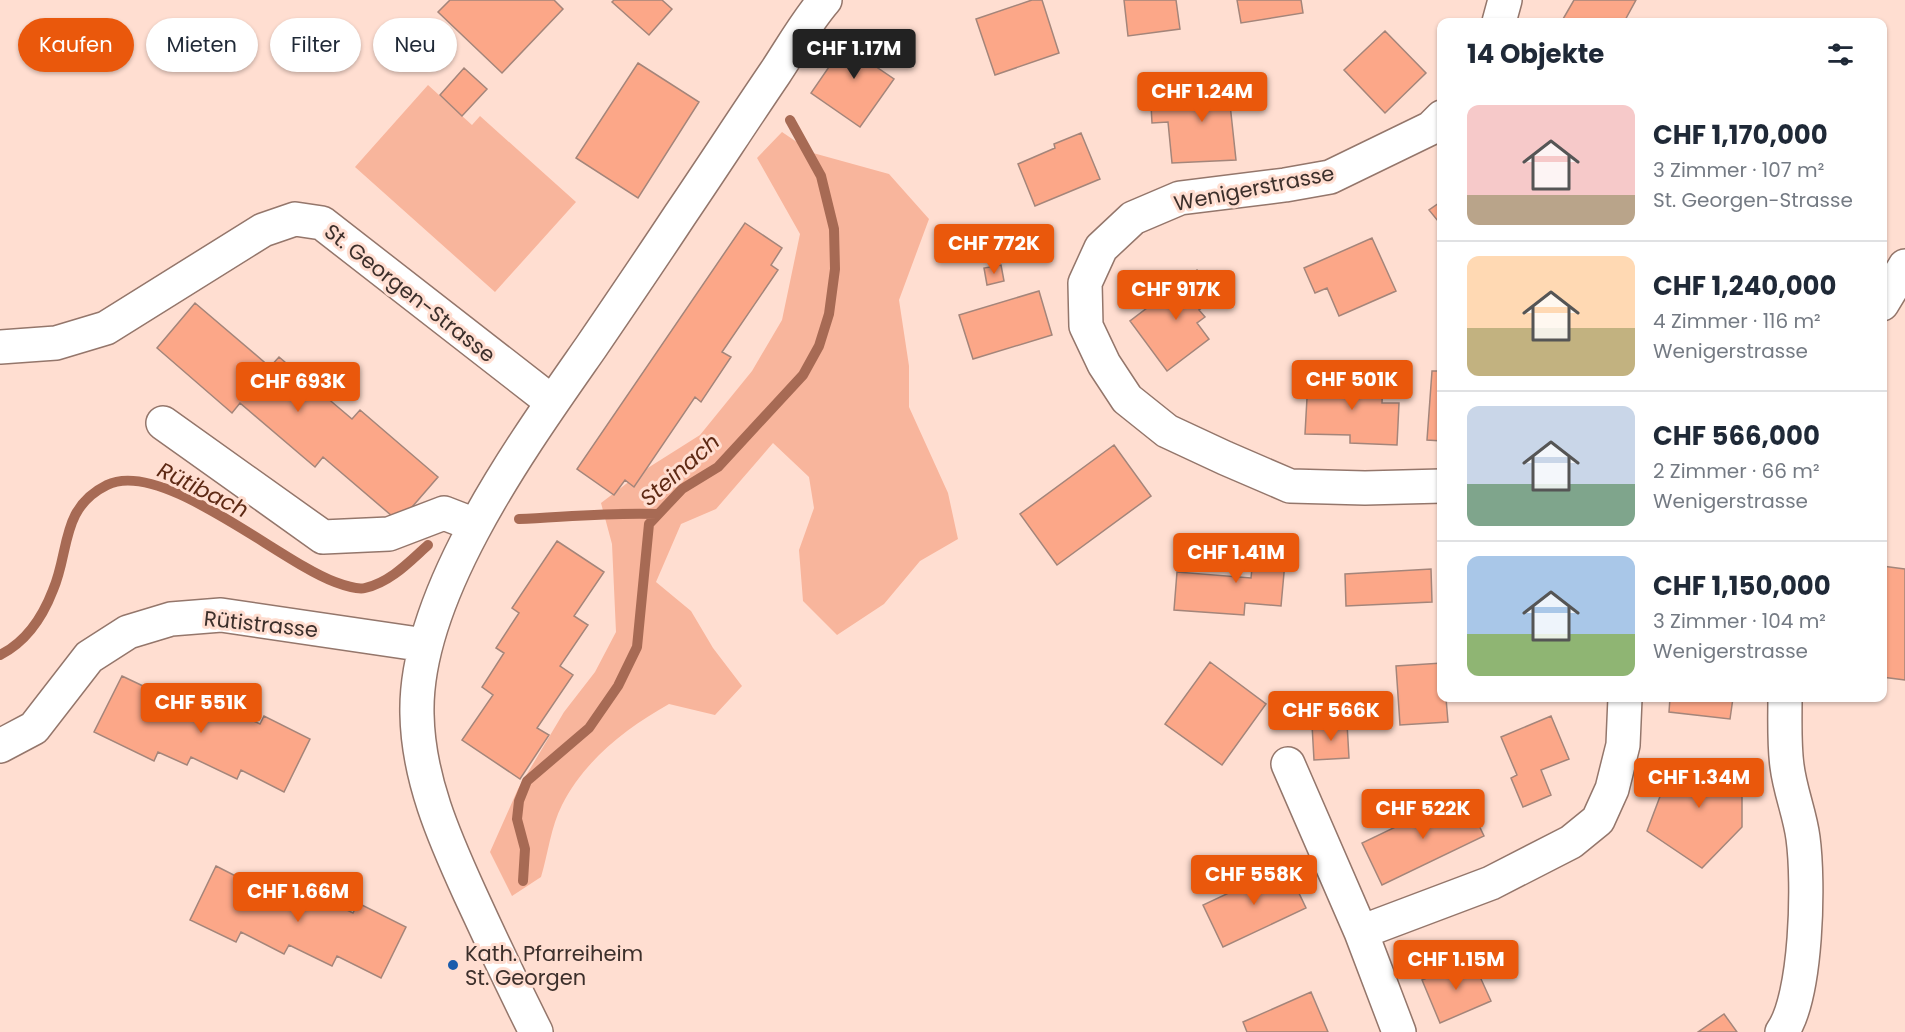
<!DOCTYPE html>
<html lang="de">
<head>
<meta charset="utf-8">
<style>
	:root { --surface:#fff; --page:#f2f2f3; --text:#1f2937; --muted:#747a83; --line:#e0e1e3; --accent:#ea580c }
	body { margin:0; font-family:Poppins,sans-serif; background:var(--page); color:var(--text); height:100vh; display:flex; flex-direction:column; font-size:22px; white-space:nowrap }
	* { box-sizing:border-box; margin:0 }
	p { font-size:20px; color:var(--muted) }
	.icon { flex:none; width:33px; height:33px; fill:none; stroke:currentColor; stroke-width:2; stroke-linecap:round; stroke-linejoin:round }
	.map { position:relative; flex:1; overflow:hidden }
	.panel { position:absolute; left:1437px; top:18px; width:450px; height:684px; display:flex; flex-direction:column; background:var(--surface); border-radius:12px; box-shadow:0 2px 4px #0004 }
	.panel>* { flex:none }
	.top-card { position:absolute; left:18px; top:18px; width:570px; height:54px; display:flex; gap:12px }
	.price { position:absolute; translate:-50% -51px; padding:0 14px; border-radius:6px; background:var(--accent); color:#fff; font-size:20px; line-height:39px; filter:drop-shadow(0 2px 3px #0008) }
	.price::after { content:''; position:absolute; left:50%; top:36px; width:18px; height:14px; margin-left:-9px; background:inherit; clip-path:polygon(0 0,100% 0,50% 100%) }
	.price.current { background:#222; color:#fff }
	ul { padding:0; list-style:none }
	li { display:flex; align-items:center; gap:18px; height:150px; padding:0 30px }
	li+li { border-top:2px solid var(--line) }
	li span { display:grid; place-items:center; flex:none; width:168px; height:120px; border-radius:12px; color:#555 }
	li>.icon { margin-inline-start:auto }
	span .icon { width:72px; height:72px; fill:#fffc; stroke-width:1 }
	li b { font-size:26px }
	h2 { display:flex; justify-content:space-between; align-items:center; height:72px; padding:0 30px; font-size:26px }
	.chip { padding:0 21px; border-radius:27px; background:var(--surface); box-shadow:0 2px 4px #0004; font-size:21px; line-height:54px }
	.chip.current { background:var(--accent); color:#fff }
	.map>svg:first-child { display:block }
</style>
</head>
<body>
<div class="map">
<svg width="1905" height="1032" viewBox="0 0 1905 1032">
	<rect width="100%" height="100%" fill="#ffded1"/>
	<path fill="#f8b59c" d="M428 85 472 125 480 116 576 202 495 292 355 167Z
		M782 132 813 153 889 174 929 219 899 300 909 366V407L948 493 958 539 920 561 884 604 837 635 803 601 799 550 814 508 809 477 773 443 716 509 681 524 656 582 691 611 713 648 742 686 715 715 669 704C626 728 584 761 562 805 551 826 548 854 541 877L512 896 490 852 518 789 564 712 595 672 616 632 612 544 601 503 643 471 700 435 752 371 782 320 800 234 757 158Z"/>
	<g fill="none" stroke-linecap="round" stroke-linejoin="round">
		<path stroke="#a76a54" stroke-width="10" d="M519 519C565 517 612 512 658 514
			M0 655C26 642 43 616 53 590 70 551 60 508 107 485 162 458 280 562 335 582 343 585 357 590 365 588 391 582 410 561 428 545
			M523 881 525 849 517 819 519 801 527 781 589 728 618 686 637 647 649 524 682 489 718 467 803 375 819 346 829 314 835 269 834 229 821 176 790 120"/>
	</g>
	<path fill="#fca788" stroke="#a4857a" stroke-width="1.5" d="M450 0H554L563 9 502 73 438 12Z
		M614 0H662L672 9 649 35 612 2Z
		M1032 0H1042L1059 53 995 75 976 19Z
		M1124 0H1176L1180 29 1128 36Z
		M1237 0H1301L1303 13 1241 23Z
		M1574 0H1636L1624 22H1568L1563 19Z
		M1385 31 1426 73 1385 113 1344 70Z
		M853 32 887 55 878 68 894 79 860 127 811 93Z
		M638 63 699 102 638 198 576 158Z
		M464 68 487 89 462 116 440 95Z
		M1241 74 1230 104 1236 160 1172 163 1168 122 1152 123 1151 105 1197 102 1200 80Z
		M1081 133 1100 179 1035 206 1018 164 1055 148 1054 144Z
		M1442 201V226L1429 210Z
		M745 223 782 248 771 265 778 270 722 352 731 357 701 402 695 397 634 487 625 480 614 495 577 469Z
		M1372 238 1396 291 1339 316 1327 288 1315 293 1304 268Z
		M1001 265 1004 281 987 285 984 268Z
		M1197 270 1217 297 1199 310 1205 317 1197 323 1209 339 1167 371 1130 321Z
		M1039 291 1052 335 973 359 959 315Z
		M195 303 270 367 279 357 352 419 360 410 438 477 399 522 323 457 315 467 240 403 232 413 157 348Z
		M1432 371H1442V441L1427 440Z
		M1354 376 1383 377 1382 403H1399L1397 445 1350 443V435L1305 434 1308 380 1354 382Z
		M1114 445 1151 496 1057 565 1020 514Z
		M1255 538 1287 540 1281 606 1245 603 1244 615 1174 610 1177 572 1251 578Z
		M557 541 604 572 574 616 588 625 560 666 573 675 537 728 549 735 520 779 462 740 493 695 482 687 504 653 496 648 519 613 512 608Z
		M1882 566 1905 569V680L1882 677 1885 658H1882Z
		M1431 569 1432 602 1346 606 1345 574Z
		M1210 662 1266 704 1222 765 1165 724Z
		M1442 663V698H1446L1448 722 1400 725 1396 666Z
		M122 676 162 695 166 688 211 709 214 702 260 724 264 716 310 739 284 792 241 770 237 779 191 757 187 765 158 752 154 761 94 732Z
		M1670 698H1733L1730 719 1669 712Z
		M1551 716 1569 759 1541 770 1551 795 1523 807 1511 778 1517 775 1501 737Z
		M1347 723 1349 758 1314 760 1312 725Z
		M1673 762 1742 766V827L1702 868 1647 831Z
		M1464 794 1484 836 1382 885 1362 843Z
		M216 866 261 889 264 881 307 902 312 893 353 913 358 903 406 927 381 978 337 956 332 966 289 945 284 954 241 932 236 942 190 920Z
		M1286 866 1306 908 1223 947 1203 905Z
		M1472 959 1491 1001 1440 1023 1422 980Z
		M1311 992 1328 1032H1247L1243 1022Z
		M1724 1014 1737 1032H1698Z"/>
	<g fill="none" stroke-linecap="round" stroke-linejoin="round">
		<g stroke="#94766b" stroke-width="36">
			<path id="minor" d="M1499 22 1505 0
				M1442 117 1431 128 1330 177 1285 185 1180 198 1133 218 1101 248 1085 283 1086 326 1104 364 1127 399 1167 431 1225 458 1290 486 1365 488 1442 486
				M1882 304 1905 266
				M0 347 56 343 106 328 263 230 295 219 322 223 552 402
				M163 423 323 537 389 534 444 513 475 525
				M0 746 34 728 89 657 128 632 171 619 221 615 425 645
				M1288 764 1361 932
				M536 1032C513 986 491 940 470 894 444 837 418 778 417 714 414 594 524 443 591 347 621 303 651 259 680 215 712 168 743 120 775 73 791 49 806 22 825 0
				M1399 1032 1361 932 1491 883 1571 842 1598 820 1612 789 1623 745 1625 698
				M1782 1032C1807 997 1809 882 1803 838 1800 814 1790 791 1787 766 1784 744 1785 720 1785 698"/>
		</g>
		<use href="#minor" stroke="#fff" stroke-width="33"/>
	</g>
	<circle fill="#1b5cac" stroke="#ffded1" stroke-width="2" cx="453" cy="965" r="6"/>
	<g text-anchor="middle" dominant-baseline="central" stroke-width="6" stroke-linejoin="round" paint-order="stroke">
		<g font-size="21" fill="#3c2f2b" stroke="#ffded1">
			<text transform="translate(1254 188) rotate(-11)">Wenigerstrasse</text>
			<text transform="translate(410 293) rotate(38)">St. Georgen-Strasse</text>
			<text transform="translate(261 624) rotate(6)">Rütistrasse</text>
		</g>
		<g font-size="21" fill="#3c2f2b" stroke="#ffded1" text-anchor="start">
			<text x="465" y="953">Kath. Pfarreiheim<tspan x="465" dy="24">St. Georgen</tspan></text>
		</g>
		<g font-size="22" font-style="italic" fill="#5e2914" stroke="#ffded1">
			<text transform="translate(680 470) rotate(-41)">Steinach</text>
			<text transform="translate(203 490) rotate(26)">Rütibach</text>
		</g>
	</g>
</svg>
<b class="price current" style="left:854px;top:80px">CHF 1.17M</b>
<b class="price" style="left:1202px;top:123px">CHF 1.24M</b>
<b class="price" style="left:994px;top:275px">CHF 772K</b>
<b class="price" style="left:1176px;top:321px">CHF 917K</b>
<b class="price" style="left:1352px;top:411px">CHF 501K</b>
<b class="price" style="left:298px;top:413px">CHF 693K</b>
<b class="price" style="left:1236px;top:584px">CHF 1.41M</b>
<b class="price" style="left:201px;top:734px">CHF 551K</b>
<b class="price" style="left:1331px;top:742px">CHF 566K</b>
<b class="price" style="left:1699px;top:809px">CHF 1.34M</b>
<b class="price" style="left:1423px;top:840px">CHF 522K</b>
<b class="price" style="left:1254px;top:906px">CHF 558K</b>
<b class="price" style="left:298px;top:923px">CHF 1.66M</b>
<b class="price" style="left:1456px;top:991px">CHF 1.15M</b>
<div class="top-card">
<a class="chip current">Kaufen</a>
<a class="chip">Mieten</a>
<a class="chip">Filter</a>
<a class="chip">Neu</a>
</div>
<section class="panel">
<h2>14 Objekte<svg class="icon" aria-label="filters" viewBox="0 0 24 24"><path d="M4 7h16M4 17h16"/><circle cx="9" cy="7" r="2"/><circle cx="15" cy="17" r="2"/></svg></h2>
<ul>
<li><span style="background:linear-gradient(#f6c9c9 75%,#b9a48a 0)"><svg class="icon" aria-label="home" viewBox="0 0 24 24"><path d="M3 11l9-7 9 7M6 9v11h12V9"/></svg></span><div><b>CHF 1,170,000</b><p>3 Zimmer · 107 m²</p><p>St. Georgen-Strasse</p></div></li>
<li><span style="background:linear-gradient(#ffd9b3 60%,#c2b280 0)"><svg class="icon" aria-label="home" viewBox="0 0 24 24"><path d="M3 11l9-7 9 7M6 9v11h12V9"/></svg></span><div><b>CHF 1,240,000</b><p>4 Zimmer · 116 m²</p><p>Wenigerstrasse</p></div></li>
<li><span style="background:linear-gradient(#c9d6e8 65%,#7fa58c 0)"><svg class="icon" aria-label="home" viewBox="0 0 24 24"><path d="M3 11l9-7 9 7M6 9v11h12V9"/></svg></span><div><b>CHF 566,000</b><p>2 Zimmer · 66 m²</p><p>Wenigerstrasse</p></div></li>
<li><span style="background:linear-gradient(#a9c7e8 65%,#8fb573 0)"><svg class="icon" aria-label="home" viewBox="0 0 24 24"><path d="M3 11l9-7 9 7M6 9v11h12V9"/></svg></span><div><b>CHF 1,150,000</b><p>3 Zimmer · 104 m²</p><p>Wenigerstrasse</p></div></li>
</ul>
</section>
</div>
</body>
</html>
